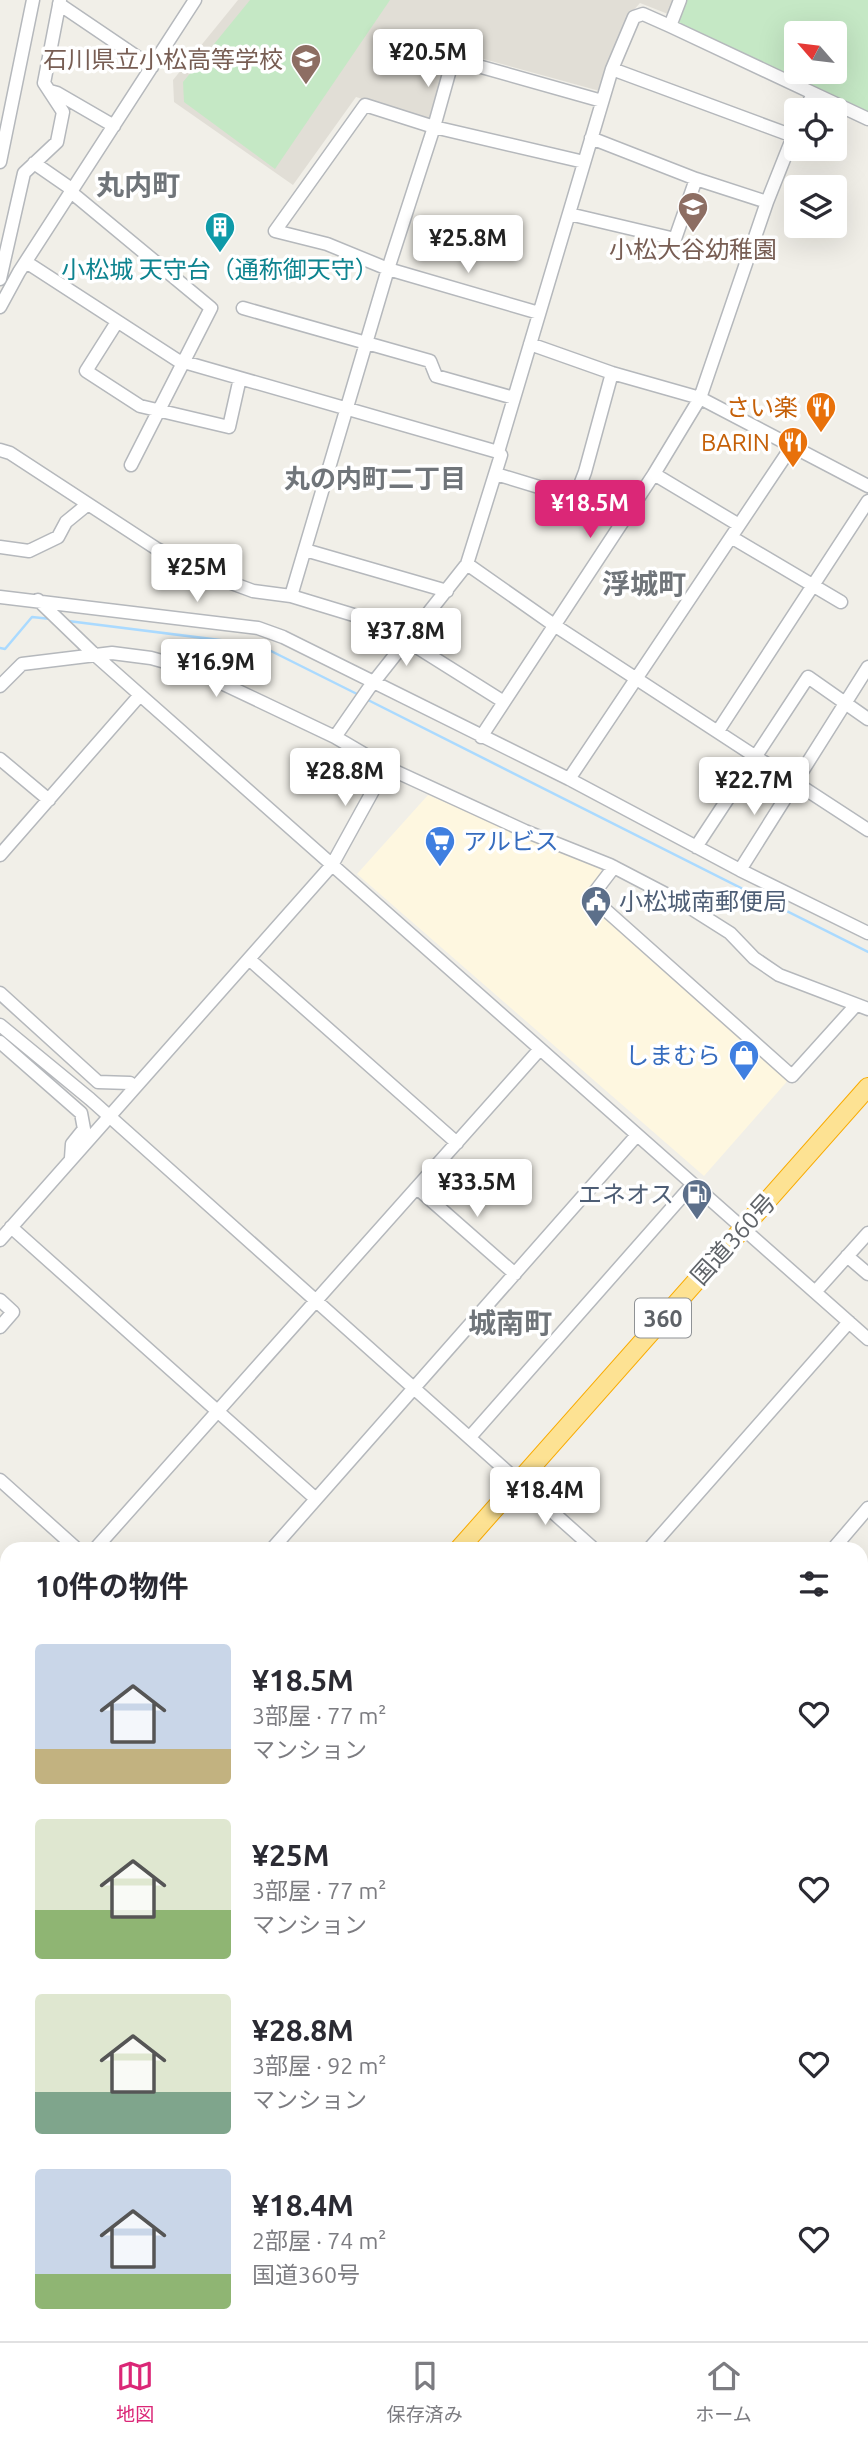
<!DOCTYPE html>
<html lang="ja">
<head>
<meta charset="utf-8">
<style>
	:root { --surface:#fff; --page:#f7f7f7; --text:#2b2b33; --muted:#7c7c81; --line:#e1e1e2; --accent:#db2777 }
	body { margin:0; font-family:Ubuntu,"Noto Sans JP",sans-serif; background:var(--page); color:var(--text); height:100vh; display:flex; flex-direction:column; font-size:26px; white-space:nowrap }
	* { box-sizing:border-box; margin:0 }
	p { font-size:23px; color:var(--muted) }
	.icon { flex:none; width:38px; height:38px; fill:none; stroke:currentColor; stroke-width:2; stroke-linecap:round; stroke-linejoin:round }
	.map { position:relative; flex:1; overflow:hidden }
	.details { position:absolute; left:0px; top:1542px; width:868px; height:800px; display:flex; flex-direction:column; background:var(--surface); border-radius:21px 21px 0 0; box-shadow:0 7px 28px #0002 }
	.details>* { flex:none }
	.needle { width:46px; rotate:298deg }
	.tools { position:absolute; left:784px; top:21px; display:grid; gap:14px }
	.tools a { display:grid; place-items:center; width:63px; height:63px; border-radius:7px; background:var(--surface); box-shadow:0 7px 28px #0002; font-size:35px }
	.price { position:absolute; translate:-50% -60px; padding:0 16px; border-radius:7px; background:#fff; color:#222; font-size:23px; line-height:46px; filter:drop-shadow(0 2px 4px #0008) }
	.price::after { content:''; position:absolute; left:50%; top:42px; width:21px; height:16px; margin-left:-10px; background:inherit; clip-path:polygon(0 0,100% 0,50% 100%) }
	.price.active { background:var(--accent); color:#fff }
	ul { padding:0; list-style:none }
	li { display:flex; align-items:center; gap:21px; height:175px; padding:0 35px }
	li span { display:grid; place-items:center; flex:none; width:196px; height:140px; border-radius:7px; color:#555 }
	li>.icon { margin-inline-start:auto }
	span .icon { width:84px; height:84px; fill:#fffc; stroke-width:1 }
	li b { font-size:30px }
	h2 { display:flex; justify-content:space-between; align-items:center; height:84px; padding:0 35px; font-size:30px }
	.tabs { display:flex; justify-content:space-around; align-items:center; height:98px; border-top:2px solid var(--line); background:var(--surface); font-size:19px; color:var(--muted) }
	.tabs a { display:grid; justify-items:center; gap:4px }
	.tabs .active { color:var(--accent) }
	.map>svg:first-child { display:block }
</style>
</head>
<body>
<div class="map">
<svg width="868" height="2341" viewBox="0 0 868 2341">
	<rect width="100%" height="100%" fill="#f1efe8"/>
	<path fill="#fef7e0" d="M428 795 600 867 602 874 582 896 790 1078 704 1176 357 874Z"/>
	<path fill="#e1ded6" d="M238 0H674L668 14 640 3 631 13 607 93 455 51 448 52 429 119 356 97 293 185 174 102 173 80Z"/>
	<path fill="#c5e8c5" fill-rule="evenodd" d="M250 0H390L275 169 184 102 183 82Z
		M687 0H868V112L678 25ZM796 33H835V72H796Z"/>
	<path fill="#aadaff" d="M0 2226 7 2229V2334H159L165 2341H7L0 2337Z"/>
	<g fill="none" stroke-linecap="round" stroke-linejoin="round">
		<path stroke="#aadaff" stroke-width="2.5" d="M68 621 259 645 359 695
			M0 648 5 649 32 617 51 619
			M368 700 868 952
			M0 2200 2 2201"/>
		<g stroke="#b5b8bc" stroke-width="15">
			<path id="minor" d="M59 4 152 67
				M670 26 680 0
				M612 69 793 136
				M50 91 57 93 114 126
				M805 110 813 94
				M591 138 696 179 767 202
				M0 162 33 0
				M34 163 73 190
				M71 192 211 308 131 465
				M569 214 675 239 696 179
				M26 262 177 360 498 452
				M0 279 24 173 57 142 63 112 44 83 60 0
				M0 307 19 272 195 0
				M243 308 430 361 436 376 514 398
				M539 313 388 269 327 244 275 231 365 105 434 127 584 162
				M117 322 86 371 140 406 229 427 240 378
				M530 344 612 373 700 398 868 486
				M0 450 10 453 157 549 199 571 253 591 291 596 413 633
				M496 474 575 498 585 472 612 373
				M654 474 739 525
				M731 537 841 602
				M0 547 29 551 58 537 66 522 88 504
				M305 550 447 591
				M467 564 554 625 868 830
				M291 596 388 269 434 127 453 59 602 101
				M0 597 258 628 283 637 569 779 740 870 868 933
				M38 600 95 655 868 1339
				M407 641 504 702
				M0 686 22 664 112 653 151 658 194 670 335 737 386 767 525 831 610 865 681 902 730 933 754 958 779 975 868 1009
				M718 731 868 501
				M335 737 369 688 467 564 501 455 498 452 612 69 634 17 643 14 670 26 868 119
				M481 737 654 474 700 398 767 202 796 129
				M0 759 49 800
				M569 779 792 446
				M696 847 808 677 868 719
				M0 855 140 695
				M614 867 591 897 792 1076 856 1005
				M740 870 868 667
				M249 959 457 1143
				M0 993 98 1082 130 1083 135 1087
				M0 1025 90 1099 594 1549
				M0 1042 81 1113 84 1129 72 1144 71 1158
				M417 1188 515 1274
				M11 1227 316 1499
				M0 1240 332 865 386 767
				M847 1256 868 1274
				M816 1291 868 1233
				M0 1300 13 1312 0 1327
				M470 1437 693 1184
				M0 1480 77 1549
				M95 1549 540 1049
				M272 1549 637 1135
				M649 1549 849 1322
				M833 1549 868 1508
				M0 1656 7 1648
				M861 1721 868 1713
				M861 1783 868 1790
				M0 1791 7 1797
				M0 1853 7 1845
				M861 1923 868 1915
				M0 1940 7 1946
				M861 2245 868 2237
				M436 2334 444 2341
				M313 2341 319 2334
				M492 2341 498 2334
				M776 2341 782 2334"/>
		</g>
		<g stroke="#f2c960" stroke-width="17">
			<path id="major" d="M0 2053 7 2057
				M0 2073 7 2077"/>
		</g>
		<g stroke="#f9ab00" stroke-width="20">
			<path id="highway" d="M459 1549 868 1087
				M0 2261 7 2248
				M0 2292 7 2279"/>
		</g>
		<use href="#minor" stroke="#fff" stroke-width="12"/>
		<use href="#major" stroke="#fff2af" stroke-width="14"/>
		<use href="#highway" stroke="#fde293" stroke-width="18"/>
	</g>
	<defs>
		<g id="school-pin" transform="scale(1.575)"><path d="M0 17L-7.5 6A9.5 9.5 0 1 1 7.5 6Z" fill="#8d6e63" stroke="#fff"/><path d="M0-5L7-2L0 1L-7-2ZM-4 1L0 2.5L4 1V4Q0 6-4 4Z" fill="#fff"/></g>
		<g id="building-pin" transform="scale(1.575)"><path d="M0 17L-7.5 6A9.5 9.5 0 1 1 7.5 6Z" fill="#0f9aa8" stroke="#fff"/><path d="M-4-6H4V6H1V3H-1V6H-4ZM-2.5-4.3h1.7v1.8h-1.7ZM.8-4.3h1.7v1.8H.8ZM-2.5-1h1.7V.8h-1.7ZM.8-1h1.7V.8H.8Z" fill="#fff"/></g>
		<g id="restaurant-pin" transform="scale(1.575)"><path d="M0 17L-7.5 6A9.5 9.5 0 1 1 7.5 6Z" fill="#e8710a" stroke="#fff"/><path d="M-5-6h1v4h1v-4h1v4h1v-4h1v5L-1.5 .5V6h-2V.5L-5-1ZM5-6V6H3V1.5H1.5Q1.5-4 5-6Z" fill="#fff"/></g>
		<g id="supermarket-pin" transform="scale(1.575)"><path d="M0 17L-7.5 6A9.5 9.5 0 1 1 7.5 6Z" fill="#3f7fe0" stroke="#fff"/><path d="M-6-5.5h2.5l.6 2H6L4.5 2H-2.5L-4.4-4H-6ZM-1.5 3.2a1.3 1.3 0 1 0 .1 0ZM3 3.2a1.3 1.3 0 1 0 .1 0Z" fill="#fff"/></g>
		<g id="civic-pin" transform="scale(1.575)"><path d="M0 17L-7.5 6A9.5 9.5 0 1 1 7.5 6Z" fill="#5c6f8a" stroke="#fff"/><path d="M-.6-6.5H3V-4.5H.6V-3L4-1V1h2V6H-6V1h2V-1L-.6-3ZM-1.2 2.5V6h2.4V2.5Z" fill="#fff"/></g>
		<g id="shop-pin" transform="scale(1.575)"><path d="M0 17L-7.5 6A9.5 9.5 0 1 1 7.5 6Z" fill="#3f7fe0" stroke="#fff"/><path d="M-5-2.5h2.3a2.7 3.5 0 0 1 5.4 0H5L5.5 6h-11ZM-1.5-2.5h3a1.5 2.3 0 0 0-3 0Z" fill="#fff"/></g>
		<g id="fuel-pin" transform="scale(1.575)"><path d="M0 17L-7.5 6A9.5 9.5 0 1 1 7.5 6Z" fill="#5c6f8a" stroke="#fff"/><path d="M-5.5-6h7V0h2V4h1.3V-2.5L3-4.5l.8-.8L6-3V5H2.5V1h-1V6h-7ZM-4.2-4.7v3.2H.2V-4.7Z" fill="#fff"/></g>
	</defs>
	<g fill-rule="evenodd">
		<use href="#school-pin" x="306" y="59"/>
		<use href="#school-pin" x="693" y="207"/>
		<use href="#building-pin" x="220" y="227"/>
		<use href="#restaurant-pin" x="821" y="407"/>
		<use href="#restaurant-pin" x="793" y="442"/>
		<use href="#supermarket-pin" x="440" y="841"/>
		<use href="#civic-pin" x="596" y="901"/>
		<use href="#shop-pin" x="744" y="1055"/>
		<use href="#fuel-pin" x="697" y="1194"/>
	</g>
	<g text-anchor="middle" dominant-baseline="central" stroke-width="7" stroke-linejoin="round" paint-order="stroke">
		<rect fill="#fff" stroke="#8f9295" stroke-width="2" x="635" y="1298.5" width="56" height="39" rx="5"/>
		<g font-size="23" font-weight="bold" fill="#5f6368">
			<text x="663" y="1318">360</text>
		</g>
		<g font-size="24" fill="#785e54" stroke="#fff" text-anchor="end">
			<text x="283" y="59">石川県立小松高等学校</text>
			<text x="693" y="249" text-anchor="middle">小松大谷幼稚園</text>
		</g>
		<g font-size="24" fill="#0d838f" stroke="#fff">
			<text x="220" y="269">小松城 天守台（通称御天守）</text>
		</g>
		<g font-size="24" fill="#c56008" stroke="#fff" text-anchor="end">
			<text x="798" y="407">さい楽</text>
			<text x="770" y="442">BARIN</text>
		</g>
		<g font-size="24" fill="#366cbe" stroke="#fff" text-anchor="start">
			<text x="463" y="841">アルビス</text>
			<text x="721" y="1055" text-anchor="end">しまむら</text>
		</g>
		<g font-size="24" fill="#4e5e75" stroke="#fff" text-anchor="start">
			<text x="619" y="901">小松城南郵便局</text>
			<text x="674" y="1194" text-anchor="end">エネオス</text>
		</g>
		<g font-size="24" fill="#5f6368" stroke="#fff">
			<text transform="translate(733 1239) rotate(-48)">国道360号</text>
		</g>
		<g font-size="26" font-weight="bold" fill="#70757a" stroke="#fff">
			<text x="375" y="478">丸の内町二丁目</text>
		</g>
		<g font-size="28" font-weight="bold" fill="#70757a" stroke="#fff">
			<text x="138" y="184">丸内町</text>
			<text x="644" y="583">浮城町</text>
			<text x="510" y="1322">城南町</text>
		</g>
	</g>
</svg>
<div class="tools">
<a><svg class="needle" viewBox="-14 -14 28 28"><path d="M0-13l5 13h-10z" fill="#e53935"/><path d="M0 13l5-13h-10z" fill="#7c7c81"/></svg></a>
<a><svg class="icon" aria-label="locate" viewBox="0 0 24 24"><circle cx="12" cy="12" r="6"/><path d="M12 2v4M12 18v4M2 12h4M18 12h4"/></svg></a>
<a><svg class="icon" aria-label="layers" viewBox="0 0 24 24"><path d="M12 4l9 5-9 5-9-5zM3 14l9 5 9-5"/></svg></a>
</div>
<b class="price" style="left:428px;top:89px">¥20.5M</b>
<b class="price" style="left:468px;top:275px">¥25.8M</b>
<b class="price active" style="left:590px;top:540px">¥18.5M</b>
<b class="price" style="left:197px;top:604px">¥25M</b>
<b class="price" style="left:406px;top:668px">¥37.8M</b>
<b class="price" style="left:216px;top:699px">¥16.9M</b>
<b class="price" style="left:345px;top:808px">¥28.8M</b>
<b class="price" style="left:754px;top:817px">¥22.7M</b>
<b class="price" style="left:477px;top:1219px">¥33.5M</b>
<b class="price" style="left:545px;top:1527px">¥18.4M</b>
<section class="details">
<h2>10件の物件<svg class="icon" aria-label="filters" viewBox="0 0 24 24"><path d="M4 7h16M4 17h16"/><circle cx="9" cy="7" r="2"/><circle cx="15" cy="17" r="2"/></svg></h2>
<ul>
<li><span style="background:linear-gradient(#c9d6e8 75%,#c2b280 0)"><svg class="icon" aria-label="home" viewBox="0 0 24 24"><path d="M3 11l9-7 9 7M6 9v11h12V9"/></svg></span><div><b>¥18.5M</b><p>3部屋 · 77 m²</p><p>マンション</p></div><svg class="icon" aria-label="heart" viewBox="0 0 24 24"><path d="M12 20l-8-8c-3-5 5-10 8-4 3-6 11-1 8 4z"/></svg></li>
<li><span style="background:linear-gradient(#dfe7d0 65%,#8fb573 0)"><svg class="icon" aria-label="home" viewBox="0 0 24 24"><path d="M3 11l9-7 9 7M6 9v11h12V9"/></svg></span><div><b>¥25M</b><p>3部屋 · 77 m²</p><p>マンション</p></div><svg class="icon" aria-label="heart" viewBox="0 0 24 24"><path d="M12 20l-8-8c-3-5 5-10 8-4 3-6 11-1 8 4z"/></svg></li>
<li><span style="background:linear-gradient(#dfe7d0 70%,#7fa58c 0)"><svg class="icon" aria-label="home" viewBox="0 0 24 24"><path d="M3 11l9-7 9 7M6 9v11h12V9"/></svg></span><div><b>¥28.8M</b><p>3部屋 · 92 m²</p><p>マンション</p></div><svg class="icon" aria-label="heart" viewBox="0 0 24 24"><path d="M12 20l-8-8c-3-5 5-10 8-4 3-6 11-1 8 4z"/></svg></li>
<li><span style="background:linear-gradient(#c9d6e8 75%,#8fb573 0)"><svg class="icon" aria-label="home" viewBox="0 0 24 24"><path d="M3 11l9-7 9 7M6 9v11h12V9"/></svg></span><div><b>¥18.4M</b><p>2部屋 · 74 m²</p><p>国道360号</p></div><svg class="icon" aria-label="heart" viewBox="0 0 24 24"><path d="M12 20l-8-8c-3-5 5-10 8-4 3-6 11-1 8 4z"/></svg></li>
</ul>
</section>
</div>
<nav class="tabs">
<a class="active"><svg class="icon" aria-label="map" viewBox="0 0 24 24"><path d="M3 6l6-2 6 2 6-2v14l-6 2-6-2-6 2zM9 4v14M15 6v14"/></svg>地図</a>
<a><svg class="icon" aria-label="saved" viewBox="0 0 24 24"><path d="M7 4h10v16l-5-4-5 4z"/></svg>保存済み</a>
<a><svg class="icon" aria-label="home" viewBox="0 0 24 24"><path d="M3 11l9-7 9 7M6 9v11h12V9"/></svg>ホーム</a>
</nav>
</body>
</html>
